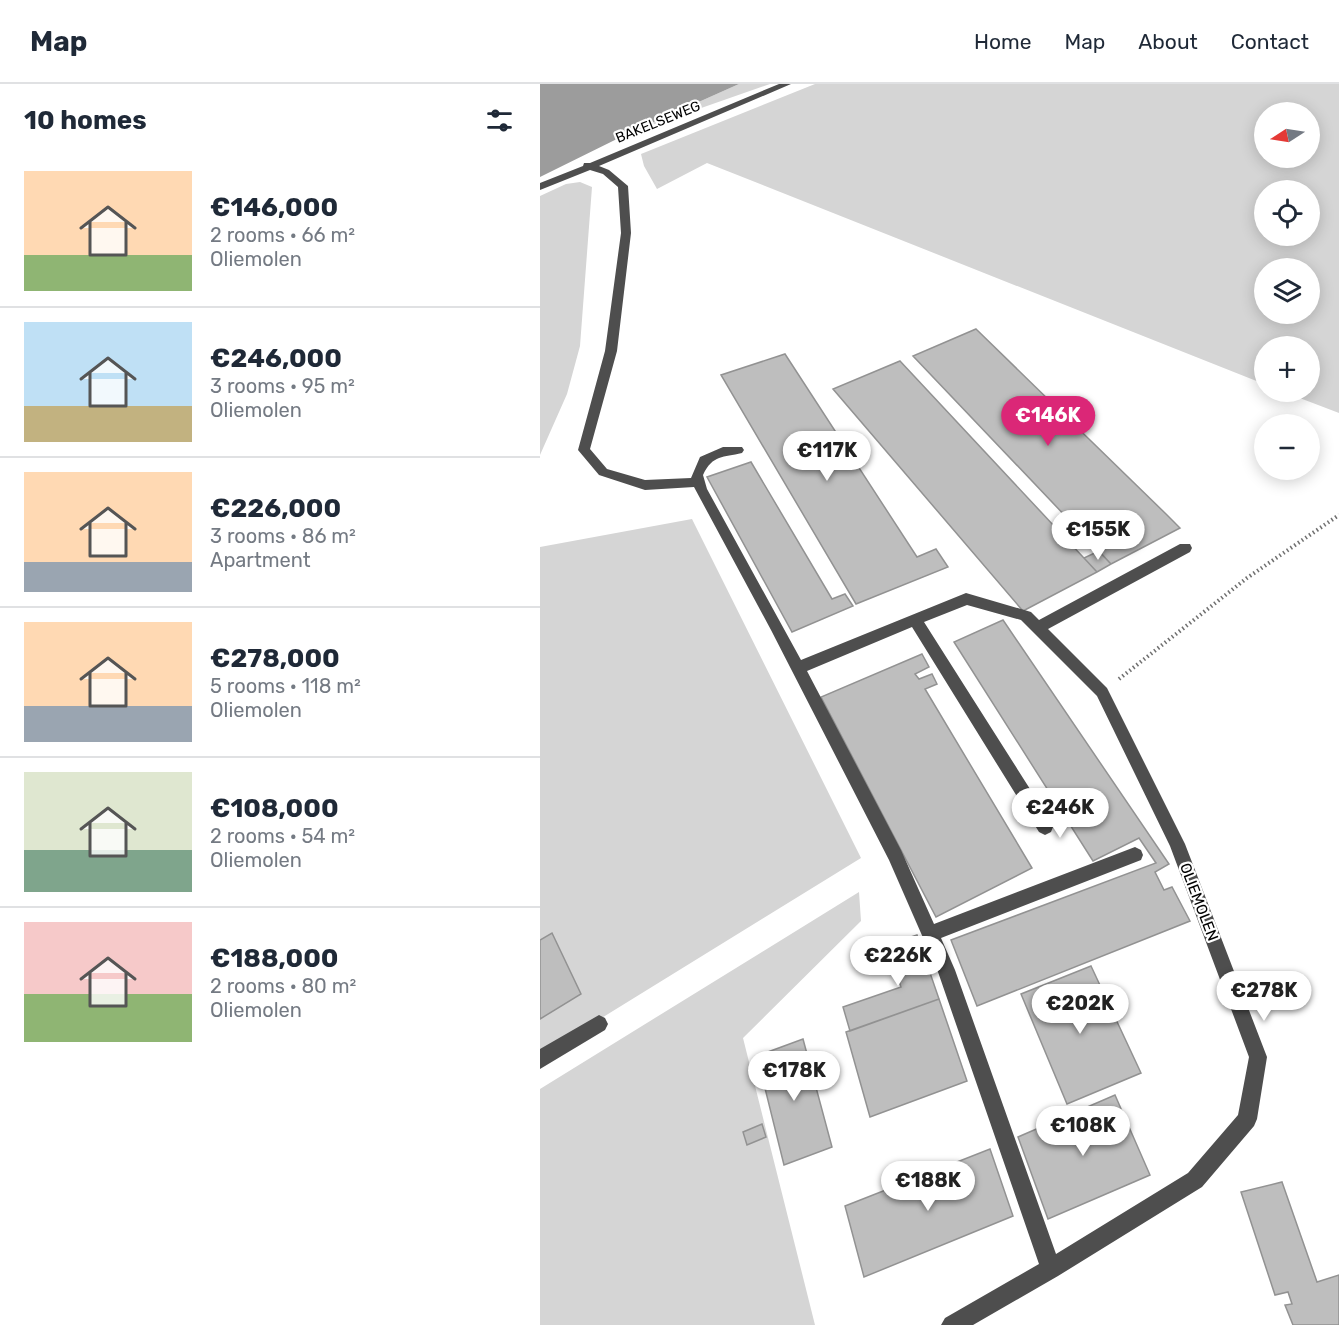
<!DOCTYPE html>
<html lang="en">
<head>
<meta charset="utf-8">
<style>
	:root { --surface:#fff; --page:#f6f6f7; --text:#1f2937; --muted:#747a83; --line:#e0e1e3; --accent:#db2777 }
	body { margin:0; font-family:Rubik,sans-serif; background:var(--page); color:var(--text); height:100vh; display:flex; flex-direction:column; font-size:22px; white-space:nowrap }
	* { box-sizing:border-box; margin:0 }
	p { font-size:20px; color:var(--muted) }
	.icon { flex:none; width:33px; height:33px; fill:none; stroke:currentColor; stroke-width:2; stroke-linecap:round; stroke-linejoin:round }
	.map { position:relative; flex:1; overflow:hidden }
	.sheet { display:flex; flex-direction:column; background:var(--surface); width:540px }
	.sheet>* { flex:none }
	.needle { width:39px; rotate:258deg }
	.controls { position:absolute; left:714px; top:18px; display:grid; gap:12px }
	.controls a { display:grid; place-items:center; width:66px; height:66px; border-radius:50%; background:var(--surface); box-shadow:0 3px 15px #0003; font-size:30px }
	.price { position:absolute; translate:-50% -51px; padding:0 14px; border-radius:21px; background:#fff; color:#222; font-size:20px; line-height:39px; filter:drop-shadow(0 2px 3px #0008) }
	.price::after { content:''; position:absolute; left:50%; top:36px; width:18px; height:14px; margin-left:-9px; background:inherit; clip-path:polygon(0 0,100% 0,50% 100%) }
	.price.selected { background:var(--accent); color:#fff }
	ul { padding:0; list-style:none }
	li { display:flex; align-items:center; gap:18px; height:150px; padding:0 24px }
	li+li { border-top:2px solid var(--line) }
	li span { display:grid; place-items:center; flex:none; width:168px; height:120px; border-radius:0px; color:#555 }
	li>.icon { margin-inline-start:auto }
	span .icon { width:72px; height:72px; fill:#fffc; stroke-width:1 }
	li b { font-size:26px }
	h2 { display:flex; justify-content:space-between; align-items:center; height:72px; padding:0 24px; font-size:26px }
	header { display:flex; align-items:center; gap:36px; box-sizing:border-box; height:84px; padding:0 30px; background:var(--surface); border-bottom:2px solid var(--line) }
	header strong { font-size:28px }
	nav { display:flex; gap:33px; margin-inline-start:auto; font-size:21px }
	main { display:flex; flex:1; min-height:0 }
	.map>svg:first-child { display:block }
</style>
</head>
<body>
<header>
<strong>Map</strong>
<nav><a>Home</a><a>Map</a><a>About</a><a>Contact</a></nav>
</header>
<main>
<section class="sheet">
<h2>10 homes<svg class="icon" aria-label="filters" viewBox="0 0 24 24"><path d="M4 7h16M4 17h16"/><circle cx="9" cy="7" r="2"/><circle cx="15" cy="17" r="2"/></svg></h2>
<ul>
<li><span style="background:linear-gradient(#ffd9b3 70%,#8fb573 0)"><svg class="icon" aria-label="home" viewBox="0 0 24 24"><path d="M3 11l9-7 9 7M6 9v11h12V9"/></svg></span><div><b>€146,000</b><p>2 rooms · 66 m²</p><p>Oliemolen</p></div></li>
<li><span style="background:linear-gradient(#bfe0f5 70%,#c2b280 0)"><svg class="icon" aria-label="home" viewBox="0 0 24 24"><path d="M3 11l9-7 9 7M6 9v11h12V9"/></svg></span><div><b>€246,000</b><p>3 rooms · 95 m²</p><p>Oliemolen</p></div></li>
<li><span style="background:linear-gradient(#ffd9b3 75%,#9aa5b1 0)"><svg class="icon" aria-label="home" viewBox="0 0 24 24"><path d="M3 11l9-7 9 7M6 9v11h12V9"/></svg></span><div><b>€226,000</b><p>3 rooms · 86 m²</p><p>Apartment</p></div></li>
<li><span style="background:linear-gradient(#ffd9b3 70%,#9aa5b1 0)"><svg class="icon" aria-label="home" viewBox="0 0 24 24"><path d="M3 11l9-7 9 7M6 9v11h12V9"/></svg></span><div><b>€278,000</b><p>5 rooms · 118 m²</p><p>Oliemolen</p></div></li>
<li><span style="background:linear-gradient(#dfe7d0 65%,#7fa58c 0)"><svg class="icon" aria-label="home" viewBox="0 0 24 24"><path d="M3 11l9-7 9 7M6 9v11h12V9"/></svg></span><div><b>€108,000</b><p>2 rooms · 54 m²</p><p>Oliemolen</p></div></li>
<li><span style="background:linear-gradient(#f6c9c9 60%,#8fb573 0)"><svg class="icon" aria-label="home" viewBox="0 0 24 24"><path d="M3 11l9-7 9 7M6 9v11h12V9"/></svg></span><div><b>€188,000</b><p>2 rooms · 80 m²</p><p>Oliemolen</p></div></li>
</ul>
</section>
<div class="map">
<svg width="799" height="1241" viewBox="0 0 799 1241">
	<rect width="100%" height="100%" fill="#fff"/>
	<path fill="#d5d5d5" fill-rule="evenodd" d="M199 0H230L87 50Z
		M275 0H799V329L744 308H770V262H724V300L167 79 117 105 104 82 101 70ZM770 28V74H724V28ZM724 106H770V152H724ZM724 184H770V230H724Z
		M40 98 52 103 40 262 27 310 0 371V112L26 100Z
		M152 435 321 774 0 972V463Z
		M319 808 321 837 203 954 275 1241H0V1005Z"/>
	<path fill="#9c9c9c" d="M0 0H199L87 50 0 93Z"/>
	<path fill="#bebebe" stroke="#929292" stroke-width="1.5" d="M436 245 626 430 640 444 571 480 373 272Z
		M245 270 377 473 396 465 408 483 316 520 181 291Z
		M360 277 557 488 483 527 293 305Z
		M211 378 292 515 305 510 313 522 252 548 167 393Z
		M559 467 571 480 557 488 544 474Z
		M463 536 629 780 615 788 624 806 632 803 650 837 437 922 411 856 616 779 599 754 553 777 414 558Z
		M382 570 389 583 375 590 379 595 392 590 397 600 385 605 492 784 396 833 281 613Z
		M12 849 41 910 0 935V856Z
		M377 851 399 915 310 947 303 923 361 903 347 861Z
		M551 882 601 989 527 1020 481 910Z
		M399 915 427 997 330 1033 306 948Z
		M263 955 292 1063 244 1081 217 972Z
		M575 1011 610 1091 508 1135 478 1053Z
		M222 1040 226 1053 207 1061 203 1048Z
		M450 1065 473 1132 324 1193 305 1122Z
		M742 1098 777 1198 799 1191V1241H753L745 1221 752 1220 748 1208 735 1211 701 1108Z"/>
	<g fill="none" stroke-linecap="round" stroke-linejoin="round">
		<path stroke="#707070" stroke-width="4" stroke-dasharray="1.5 3" stroke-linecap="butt" d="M579 595 707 494 799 431"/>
		<path fill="#4e4e4e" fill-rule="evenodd" d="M239 0H251L59 82 69 86 88 102 91 149 77 267 50 365 67 385 105 396 151 394 160 373 183 363H202L204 366 202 369C183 374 173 370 163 391L167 405 261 576 426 509 491 528 499 536 640 460H650L652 464 650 468 508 545 567 604 645 760 727 973 717 1035 714 1042 662 1103 518 1192 433 1241H401L405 1234 499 1180 398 888 349 776 231 546 154 403 105 406 59 391 38 366 65 267 81 149 78 103 63 90 50 86 0 106V99L43 82 44 79H50ZM427 521 481 536 557 612 630 762 709 973 698 1031 648 1089 516 1170 415 886 401 854 601 776 603 771 601 766 595 763 394 840 361 766 267 587 372 543 499 748 505 751 511 748 513 743 511 738 384 538Z
			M59 931 65 934 68 940 65 946 0 985V965Z"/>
	</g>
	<g text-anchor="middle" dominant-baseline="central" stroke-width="4.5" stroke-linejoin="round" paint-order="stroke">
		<g font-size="14" fill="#000" stroke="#fff">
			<text transform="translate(118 38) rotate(-22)">BAKELSEWEG</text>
		</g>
		<g font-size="15" fill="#000" stroke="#fff">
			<text transform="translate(659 818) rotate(69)">OLIEMOLEN</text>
		</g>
	</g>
</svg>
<div class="controls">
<a><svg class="needle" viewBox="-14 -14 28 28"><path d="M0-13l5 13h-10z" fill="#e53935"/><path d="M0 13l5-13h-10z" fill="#747a83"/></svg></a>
<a><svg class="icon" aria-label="locate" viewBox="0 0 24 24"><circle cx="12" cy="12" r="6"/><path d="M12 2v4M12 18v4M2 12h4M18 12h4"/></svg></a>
<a><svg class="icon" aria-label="layers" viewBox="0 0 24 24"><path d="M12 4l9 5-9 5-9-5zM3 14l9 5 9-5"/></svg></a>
<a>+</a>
<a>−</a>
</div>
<b class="price selected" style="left:508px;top:363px">€146K</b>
<b class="price" style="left:287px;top:398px">€117K</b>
<b class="price" style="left:558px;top:477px">€155K</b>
<b class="price" style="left:520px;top:755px">€246K</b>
<b class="price" style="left:358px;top:903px">€226K</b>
<b class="price" style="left:724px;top:938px">€278K</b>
<b class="price" style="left:540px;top:951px">€202K</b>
<b class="price" style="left:254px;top:1018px">€178K</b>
<b class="price" style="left:543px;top:1073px">€108K</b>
<b class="price" style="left:388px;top:1128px">€188K</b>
</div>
</main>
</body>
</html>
